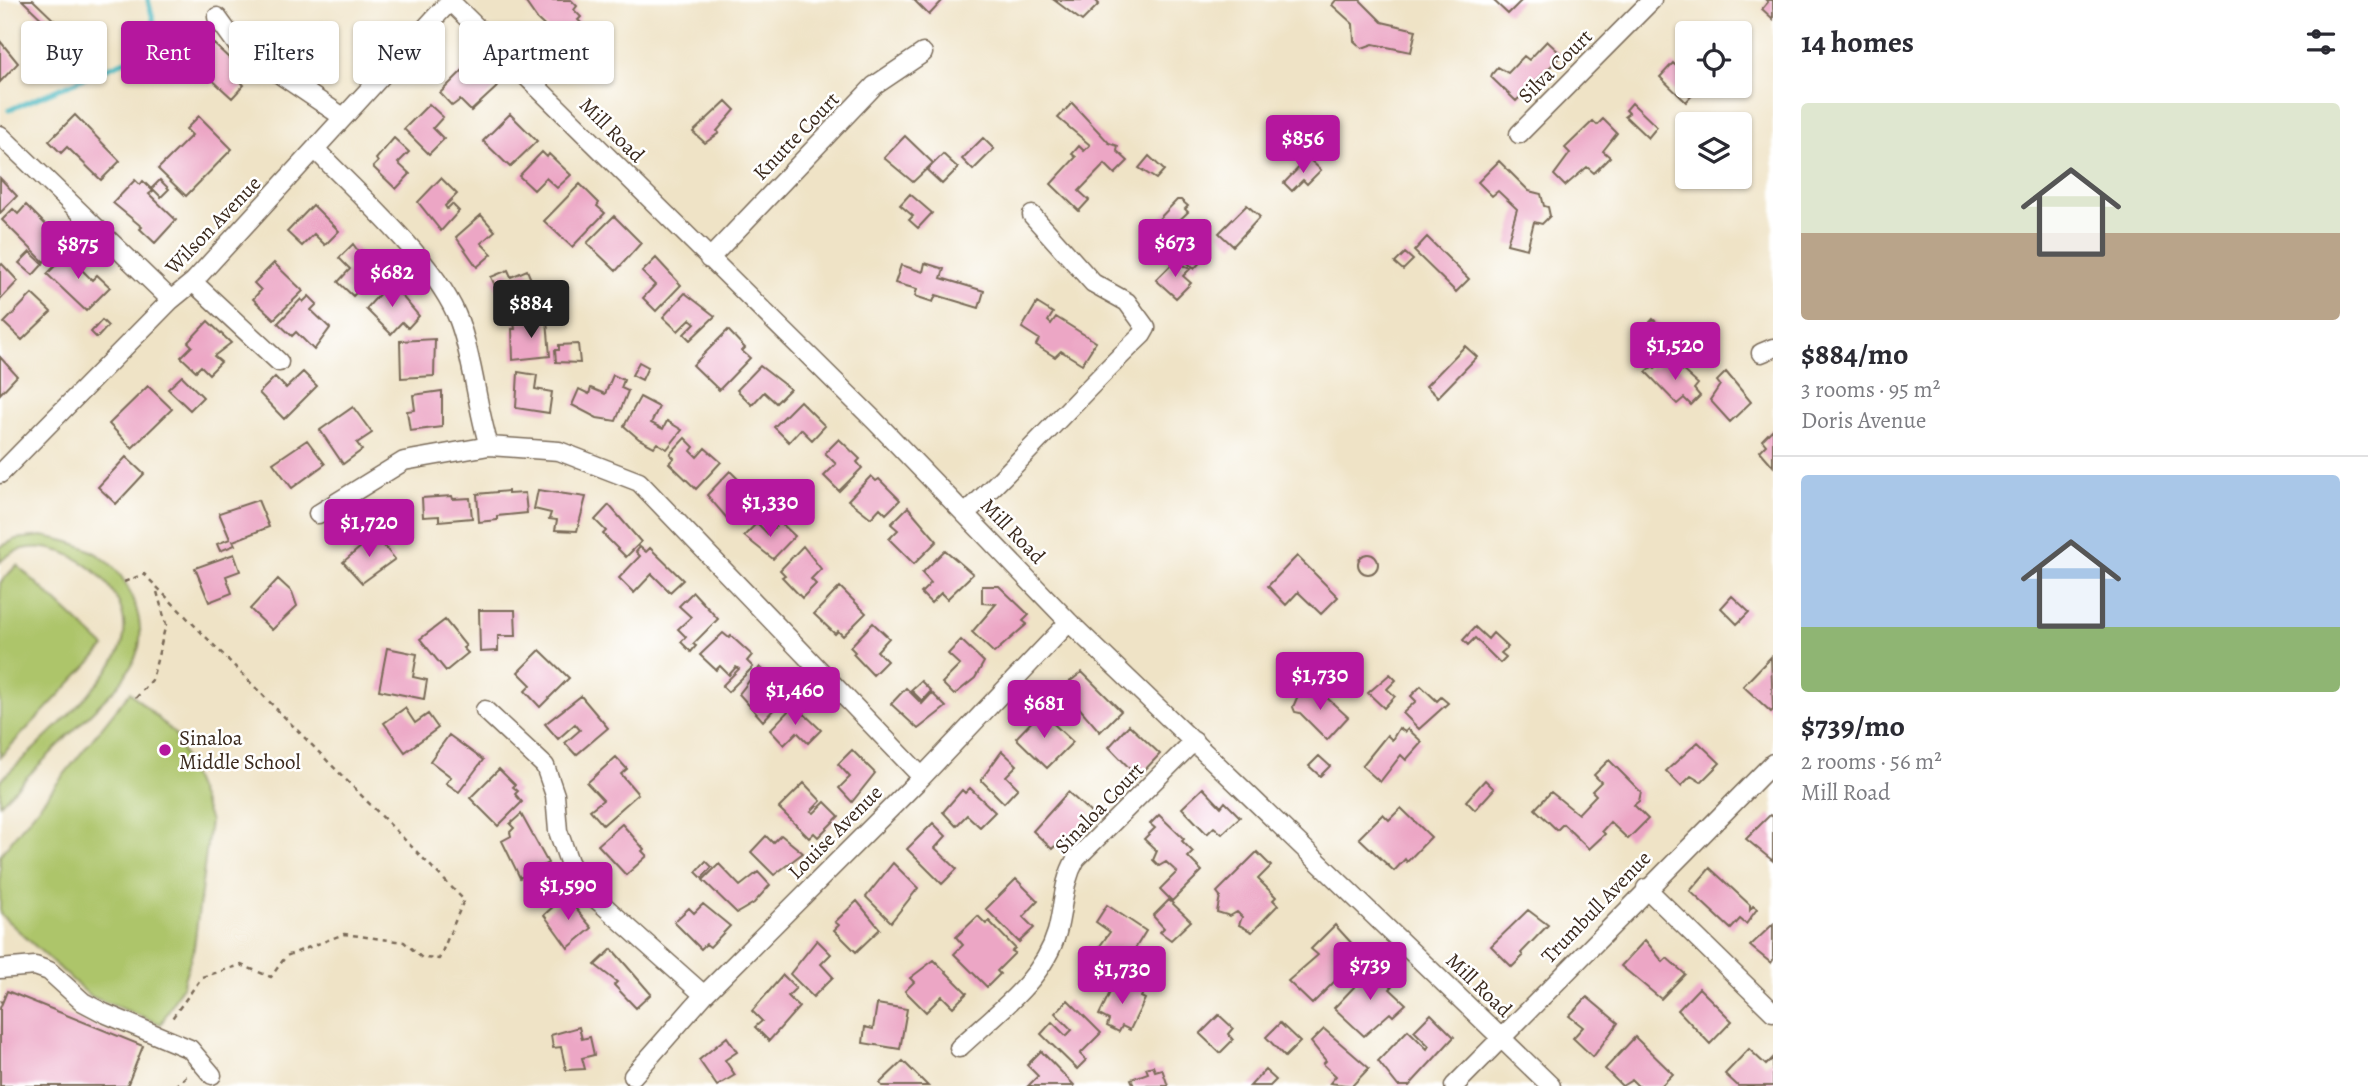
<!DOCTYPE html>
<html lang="en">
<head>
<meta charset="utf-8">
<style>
	:root { --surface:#fff; --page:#f7f7f7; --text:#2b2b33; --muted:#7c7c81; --line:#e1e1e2; --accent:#b5179e }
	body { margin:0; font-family:Alegreya,serif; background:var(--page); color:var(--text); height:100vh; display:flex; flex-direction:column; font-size:26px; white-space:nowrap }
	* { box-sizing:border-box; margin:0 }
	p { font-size:23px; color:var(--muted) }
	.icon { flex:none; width:38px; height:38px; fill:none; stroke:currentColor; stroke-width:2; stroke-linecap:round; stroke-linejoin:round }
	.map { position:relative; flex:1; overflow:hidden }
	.details { display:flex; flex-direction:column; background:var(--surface); width:595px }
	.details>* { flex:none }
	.banner { position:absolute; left:21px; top:21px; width:665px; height:63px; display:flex; gap:14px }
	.controls { position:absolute; left:1675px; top:21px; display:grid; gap:14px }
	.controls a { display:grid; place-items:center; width:77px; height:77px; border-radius:7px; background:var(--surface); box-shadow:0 2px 5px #0004; font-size:35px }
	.price { position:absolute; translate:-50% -60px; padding:0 16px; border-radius:7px; background:var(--accent); color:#fff; font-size:23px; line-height:46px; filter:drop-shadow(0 2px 4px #0008) }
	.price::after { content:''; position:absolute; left:50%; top:42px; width:21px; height:16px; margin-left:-10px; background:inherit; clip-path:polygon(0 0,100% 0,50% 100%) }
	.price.on { background:#222; color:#fff }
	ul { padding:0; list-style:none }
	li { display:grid; align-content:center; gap:14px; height:371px; padding:0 28px }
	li+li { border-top:2px solid var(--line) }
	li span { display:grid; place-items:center; height:217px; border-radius:7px; color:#555 }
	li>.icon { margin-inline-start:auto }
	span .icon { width:126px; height:126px; fill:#fffc; stroke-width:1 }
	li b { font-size:30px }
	h2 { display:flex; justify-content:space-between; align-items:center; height:84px; padding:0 28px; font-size:30px }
	.tag { padding:0 24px; border-radius:7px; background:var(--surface); box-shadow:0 2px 5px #0004; font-size:24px; line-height:63px }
	.tag.on { background:var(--accent); color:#fff }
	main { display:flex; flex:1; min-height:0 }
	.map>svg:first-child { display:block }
</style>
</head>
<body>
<main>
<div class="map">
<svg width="1773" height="1086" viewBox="0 0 1773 1086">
	<rect width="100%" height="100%" fill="#fff"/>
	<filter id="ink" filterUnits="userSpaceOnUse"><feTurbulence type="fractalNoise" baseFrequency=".0143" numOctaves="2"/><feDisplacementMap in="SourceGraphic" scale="14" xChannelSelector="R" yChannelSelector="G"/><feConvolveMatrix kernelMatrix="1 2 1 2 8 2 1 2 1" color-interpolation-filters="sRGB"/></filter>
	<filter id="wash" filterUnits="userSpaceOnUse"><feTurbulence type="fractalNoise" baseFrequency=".00686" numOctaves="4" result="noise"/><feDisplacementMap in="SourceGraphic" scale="28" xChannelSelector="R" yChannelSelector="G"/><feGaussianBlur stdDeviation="1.57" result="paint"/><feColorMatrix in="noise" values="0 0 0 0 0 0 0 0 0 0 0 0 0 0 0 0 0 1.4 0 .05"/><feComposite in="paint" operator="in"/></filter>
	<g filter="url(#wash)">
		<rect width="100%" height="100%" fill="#efe3c6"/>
		<path fill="#adc56a" stroke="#747844" stroke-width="2" d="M42 536C64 540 86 545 104 559 128 576 145 618 139 647 135 662 127 674 118 686L0 804V781C30 751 115 679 123 641 137 579 42 519 0 562V547L16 539Z
			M17 565 105 647 0 757V583Z
			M130 692 175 734 210 821 194 947 182 986 161 1024 90 996 0 914V855Z"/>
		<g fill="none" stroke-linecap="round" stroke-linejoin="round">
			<path stroke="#48b8c0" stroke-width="5" d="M9 110 160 46 148 0"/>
		</g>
		<g id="blocks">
			<path fill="#eca6c5" d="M22 0H33L57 23 52 29Z
				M524 0H571L577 6 574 10 581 17 578 20 598 39 579 58 538 20Z
				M914 0H943L929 15Z
				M1054 0H1095L1099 4 1082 21Z
				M1336 0H1360L1382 22 1416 30 1411 52 1373 44 1362 48 1354 41 1353 24 1332 5Z
				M1493 0H1522L1508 14Z
				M1766 0H1773V19L1762 9 1768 2Z
				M0 41 18 63 0 82Z
				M1547 41 1562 55 1516 101 1491 77 1492 74 1498 67 1508 73 1524 56 1529 60Z
				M214 44 232 61 235 57 247 69 238 79 244 85 232 98 195 64Z
				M472 61 497 87 471 111 460 100 452 106 440 93Z
				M1673 63 1687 76V86L1696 91 1686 102 1660 77Z
				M726 101 735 110 717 131 719 133 705 143 693 132Z
				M1072 103 1109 143 1118 146 1117 151 1128 161 1115 174 1105 164 1079 191 1089 200 1079 211 1051 184 1076 157 1072 154 1079 146 1084 151 1090 145 1058 118Z
				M1632 103 1657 127 1648 138 1625 116 1629 113 1626 110Z
				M429 104 443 117 433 128 444 139 429 154 404 129Z
				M510 114 537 141 510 167 483 141Z
				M75 115 120 161 101 180 67 147 61 153 49 141Z
				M199 116 232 149 186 196 158 169 192 135 186 129Z
				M1603 119 1617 133 1603 151 1610 157 1594 173 1587 167 1565 186 1554 175 1570 153 1565 148 1593 121 1597 125Z
				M905 136 933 163 913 182 884 158Z
				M394 138 409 152 398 163 410 174 396 189 373 167 378 162 376 159Z
				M983 138 994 149 973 170 962 159Z
				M542 152 547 157 549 154 571 175 557 188 546 178 534 190 519 176Z
				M943 154 958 168 942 184 927 170Z
				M1149 156 1164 170 1156 179 1139 168Z
				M1308 158 1321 170 1307 184 1303 180 1292 191 1284 183Z
				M1499 161 1529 191 1541 194 1544 206 1548 207 1550 216 1542 224 1534 222 1527 249 1507 244 1517 209 1498 191 1492 196 1478 182Z
				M0 178 17 196 0 213Z
				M441 178 457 194 445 206 447 209 452 204 459 211 441 231 418 202Z
				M135 180 140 185 143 181 153 191 149 194 176 220 155 243 140 229 142 227 113 203Z
				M160 180 169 189 161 197 152 188Z
				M580 184 599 203 597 206 605 213 572 247 544 221Z
				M910 194 932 213 918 228 909 220 913 216 900 205Z
				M1177 200H1181L1188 206 1185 209 1188 212 1166 233 1156 222Z
				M26 205 52 231 46 236 58 248 44 262 2 220 13 209 18 214Z
				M313 205 339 231 325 245 314 234 302 246 287 232Z
				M1247 205 1260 217 1233 246 1219 233Z
				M481 215 495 231 481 243 492 254 477 267 456 237Z
				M614 216 641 243 616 271 587 243Z
				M1427 237 1469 279 1456 292 1414 251Z
				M353 244 375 274 353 296 338 282 350 269 339 258Z
				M1195 246 1205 257 1194 269 1183 258Z
				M71 250 86 264 81 269 92 280 97 275 110 287 86 311 47 274Z
				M30 252 43 264 33 275 19 263Z
				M1405 253 1413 260 1403 270 1395 263Z
				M656 258 681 285 656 311 643 298 655 285 642 272Z
				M1175 261 1190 269 1183 276 1191 283 1176 298 1156 280Z
				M274 263 303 291 274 319 253 299 261 290 254 283Z
				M925 263 944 269 941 278 984 291 979 308 936 295 933 302 915 296 917 289 895 283 901 265 923 272Z
				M2 264 18 281 0 300V266Z
				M508 270 511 277 527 270 538 296 506 310 491 277Z
				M390 282 419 316 408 328 402 322 391 334 366 309Z
				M685 293 715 316 690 340 684 334 695 323 690 319 678 331 663 317Z
				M32 294 51 312 22 340 4 323Z
				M309 296 317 304 311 310 330 328 314 350 296 332 292 336 278 323 301 299 303 302Z
				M1037 303 1053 313 1048 321 1051 324 1056 317 1096 342 1082 364 1061 351 1055 357 1036 345 1039 339 1022 328Z
				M1653 319 1673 337 1664 346 1645 327Z
				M102 320 108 326 97 338 91 332Z
				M547 320 550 356 513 360 512 329H515L514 323Z
				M208 321 231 343 214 356 221 362 209 374 201 366 196 371 181 357 192 346 188 342Z
				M728 330 745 348 742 351 750 358 719 390 693 365Z
				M435 339 434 376 401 378 400 341Z
				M578 344 580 363 556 362 555 350H559V345Z
				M1465 346 1477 357 1438 397 1426 386Z
				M0 357 17 376 0 394Z
				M1671 360 1698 384 1694 389 1700 396 1691 405 1684 398 1677 404 1646 372 1653 366 1655 368 1662 361 1666 365Z
				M639 362 648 367 642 380 632 375Z
				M760 366 790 389 776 403 764 392 752 405 737 390Z
				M303 372 317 386 284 419 259 393 275 377 286 388Z
				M518 372 537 375 535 389 552 392 549 413 516 408Z
				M1726 372 1751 402 1730 422 1710 400 1720 385 1717 381Z
				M613 375 624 380 621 388 628 391 616 421 597 418 572 405 579 389 589 394 591 388 605 394Z
				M182 376 203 397 190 410 168 389Z
				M148 386 172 409 132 448 109 424Z
				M442 391V427L410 431 407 411 415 410 413 395Z
				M640 397 659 407 651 423 663 429 667 421 682 430 667 449 657 443 654 447 639 439 624 426Z
				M800 401 825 426 812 440 801 429 789 442 774 427Z
				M353 407 372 433 357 443 362 450 343 464 320 430Z
				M1773 429V466L1760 451 1766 445 1762 440Z
				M685 438 694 447 691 451 697 457 705 448 721 462 696 489 669 463 674 458 670 454Z
				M839 439 860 459 857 462 862 468 839 491 824 476 836 464 825 453Z
				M307 440 325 464 292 488 273 463Z
				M126 457 144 474 116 504 98 487Z
				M730 471 745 486 733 499 744 509 731 523 707 495Z
				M871 476 876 481 879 479 900 500 886 514 880 508 871 518 848 500Z
				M538 490 586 497 577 531 555 530 557 520 549 519 551 513 534 509Z
				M508 491V494L525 493 527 513 497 516V520L479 522 477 494Z
				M452 496 453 499 470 498 472 518 439 521V516L423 517 422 498Z
				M258 500 269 527 233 541 235 545 220 551 217 544 230 539 219 513Z
				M609 505 641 542 626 557 603 534 606 531 595 520Z
				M908 507 937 541 914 564 889 539 898 530 891 524Z
				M780 522 795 536 773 559 744 536 757 523 768 534Z
				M375 535 395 559 362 583 343 562Z
				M803 546 821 569 811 579 816 584 802 598 782 577 785 575 780 570Z
				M640 547 646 552 650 548 683 580 670 592 652 574 634 593 619 578 640 556 636 552Z
				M945 550 973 574 947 599 941 593 931 603 921 593 931 583 922 573Z
				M1358 564a10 10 0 1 1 20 0a10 10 0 1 1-20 0Z
				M234 554 240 571 226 576 232 593 209 602 195 568Z
				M1297 556 1338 597 1321 614 1298 592 1286 605 1268 586Z
				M278 579 292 592 297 606 272 630 250 609Z
				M982 586H999L1029 615 1023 621 1027 624 994 653 972 632 996 604 982 603Z
				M840 587 866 613 843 636 838 631 835 634 814 614Z
				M693 592 718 619 693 644 696 646 691 652 681 642 686 637 678 629 691 617 679 606Z
				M1732 596 1749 612 1737 624 1721 608Z
				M479 610H515L516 636H498V651L480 652Z
				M445 620 466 646 463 648 468 653 446 671 420 639Z
				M873 623 889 638 877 651 887 661 873 675 853 654 855 652 850 647Z
				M1475 627 1488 639 1493 633 1508 647 1501 653 1506 657 1500 663 1475 638 1468 645 1463 640Z
				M723 633 729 638 731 636 752 655 747 661 753 667 728 692 722 686 739 669 736 667 729 675 720 666 716 670 700 655Z
				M961 640 984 662 975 678 954 695 942 683 960 665 948 654Z
				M387 648 417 654 413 677 427 680 424 699 379 690Z
				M540 650 569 678 540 707 525 691 531 685 518 672Z
				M1771 657 1773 710 1771 712 1743 686Z
				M760 667 788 694 763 721 739 694Z
				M1082 672 1121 711 1100 732 1076 704 1062 719 1051 708 1068 683Z
				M1390 674 1396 680 1387 689 1395 696 1384 708 1368 693Z
				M921 681 931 691 922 701 911 690Z
				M1421 686 1437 701 1441 697 1448 703 1419 729 1403 713 1416 701 1411 696Z
				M1315 687 1348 717 1327 740 1300 713 1295 712 1293 707 1299 693 1307 695Z
				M906 688 922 704 932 693 946 707 918 729 891 704Z
				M581 696 608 728 576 755 565 743 580 730 575 724 558 739 545 724Z
				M792 707 798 712 800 710 821 730 808 743 797 732 784 745 770 730Z
				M405 708 415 723 428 714 438 728 405 752 384 723Z
				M1041 712 1073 742 1047 768 1016 738Z
				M1129 725 1160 754 1138 777 1109 747Z
				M1399 728 1405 732 1408 729 1422 742 1406 760 1401 755 1380 782 1362 766 1387 735 1392 740Z
				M449 735 483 760 459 792 446 783 451 777 430 761Z
				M1698 742 1720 763 1701 782 1691 776 1681 786 1666 771Z
				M852 750 875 773 852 802 839 788 850 777 838 764Z
				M1002 751 1017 765 1006 776 1018 788 1004 803 981 780Z
				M1319 756 1330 766 1320 776 1309 766Z
				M616 757 627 769 621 774 638 794 603 825 590 810 603 800 587 783Z
				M1609 760 1641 792 1639 801 1634 805 1648 819 1628 839 1610 822 1602 831 1605 834 1589 849 1563 824 1557 830 1535 809 1551 792 1578 814 1596 795 1592 791 1601 782 1594 775Z
				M499 769 515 785 513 787 518 791 515 794 522 802 498 826 470 798Z
				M1485 780 1494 789 1475 810 1466 801Z
				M804 783 821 801 811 811 814 813 825 802 839 816 818 837 814 833 809 838 779 808Z
				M970 788 995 812 980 827 967 815 956 826 943 812 962 790 965 793Z
				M1203 788 1221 807 1225 802 1240 817 1222 834 1214 827 1207 834 1182 808Z
				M1068 792 1091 813 1059 848 1056 845 1052 849 1033 831Z
				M1401 808 1431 837 1407 862 1405 859 1394 871 1359 838 1383 814 1389 820Z
				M521 814 548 863 520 878 502 841 511 836 510 832 514 828 510 824Z
				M1159 815 1184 839 1182 841 1193 852 1188 857 1202 871 1172 901 1160 889 1177 872 1166 862 1159 866 1153 860 1157 851 1144 839 1155 828 1150 824Z
				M1770 815 1773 817V861L1746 839Z
				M933 823 946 836 935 848 957 869 942 884 907 849Z
				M622 824 644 849 642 851 647 856 626 875 598 845Z
				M781 835 803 853 774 875 751 852 766 836 773 843Z
				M1257 852 1271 866 1258 879 1276 897 1273 900 1278 905 1252 932 1239 925 1242 917 1237 912 1230 916 1217 912 1220 896 1217 892Z
				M706 861 712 867 702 878 696 872Z
				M893 863 918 888 891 922 866 897Z
				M719 864 740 886 758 872 770 885 754 903 737 913 703 880Z
				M1710 868 1750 905V910L1753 906 1757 909 1746 924 1740 919 1731 929 1690 891Z
				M1016 879 1038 901 1023 917 1034 928 1019 942 986 909Z
				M565 896 592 928 568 948 544 915Z
				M1169 900 1191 921 1171 940 1160 932 1164 928 1153 916Z
				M857 901 880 929 856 952 834 930 839 925 835 922Z
				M703 904 730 926 710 947 706 944 701 949 674 922 689 908 694 913Z
				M1107 905 1146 931 1123 968 1097 950 1110 932 1096 922Z
				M1528 910 1548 925 1521 953 1523 956 1512 967 1491 946Z
				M978 916 986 924 989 921 1015 948 1012 951 1015 953 997 971 1000 974 987 987 954 954 963 945 956 937Z
				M1773 924V960L1771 963 1750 946Z
				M1335 925 1365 958 1339 984 1336 980 1312 1004 1288 981 1318 955 1311 949Z
				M817 940 831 954 821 964 833 977 813 997 790 974Z
				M1645 940 1663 962 1667 958 1685 974 1661 999 1621 966Z
				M612 949 651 994 636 1008 614 985 617 982 595 965Z
				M934 960 967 993 953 1007 942 996 926 1012 905 991 914 982 910 978Z
				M1375 965 1390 980 1387 982 1392 987 1390 989 1406 1004 1393 1016 1390 1013 1364 1036 1334 1008Z
				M783 975 796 988 788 996 799 1007 769 1041 755 1027 762 1021 752 1011Z
				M1117 978 1144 991 1141 997 1145 999 1130 1030 1122 1026 1119 1032 1107 1026 1109 1020 1099 1015Z
				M1699 988 1732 1021 1710 1044 1678 1010Z
				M7 991 143 1046 127 1086H0V1008Z
				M1587 997 1618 1023 1593 1057 1573 1038 1583 1027 1569 1016Z
				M1068 1000 1101 1033 1080 1054 1086 1060 1077 1069 1041 1034 1052 1022 1066 1036 1072 1030 1055 1013Z
				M877 1004 907 1009 900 1049 863 1043 865 1027 873 1029Z
				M1431 1014 1454 1037 1409 1086H1398L1378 1061 1408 1030 1427 1049 1429 1046 1414 1031Z
				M1219 1015 1233 1028 1228 1034 1233 1040 1220 1053 1200 1034Z
				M1280 1023 1300 1042 1285 1057 1266 1037Z
				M579 1027 582 1039 590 1037 594 1055 582 1058 585 1069 566 1070 561 1047 553 1048 551 1035Z
				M1324 1029 1369 1068 1352 1086 1330 1083 1336 1076 1323 1064 1326 1061 1311 1042Z
				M727 1037 737 1052 725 1060 735 1075 717 1086 699 1060Z
				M1635 1037 1673 1074 1661 1086H1638L1632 1080 1622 1086 1605 1069Z
				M1749 1049 1766 1065 1773 1058V1086H1738L1725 1074Z
				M1041 1051 1074 1085 1073 1086H1028L1038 1076 1027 1065Z
				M903 1061 928 1086H882L880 1083Z
				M1153 1066 1155 1071 1162 1069 1168 1086H1134L1131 1079 1148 1073 1146 1068Z
				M1265 1070 1276 1080 1270 1086H1250Z"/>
		</g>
	</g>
	<g filter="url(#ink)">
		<use href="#blocks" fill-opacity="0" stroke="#7a6b59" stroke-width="2"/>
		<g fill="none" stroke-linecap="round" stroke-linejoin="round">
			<g stroke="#7a6b59" stroke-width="21">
				<path id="minor" d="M450 1 874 420 1069 622 1551 1086
					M217 17 238 46 343 117
					M1519 134 1652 0
					M0 135 171 300
					M315 149C358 194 438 264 459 321 474 362 476 404 489 446
					M709 259 874 86 923 53
					M193 282 279 362
					M1761 353 1773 348
					M0 474 171 300 193 282 451 0
					M318 514 404 461 489 446 559 451 639 482 922 777
					M965 514C1026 457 1081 393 1142 335L1146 328 1127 302 1093 283 1032 215
					M485 710 545 766 555 795 558 831 569 862 585 889 704 995
					M1646 888 1773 1012
					M0 969 35 966 49 971 83 1002 104 1013 190 1049 212 1075
					M959 1048C995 1014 1043 981 1057 932 1064 906 1062 883 1076 859L1194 741
					M633 1076 704 995 922 777 1069 622
					M1454 1086 1773 763"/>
			</g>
			<path stroke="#7a6b59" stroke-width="2.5" stroke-dasharray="5 5" stroke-linecap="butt" d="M124 582 144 574 464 900 439 959 422 958 404 942 344 934 286 956 271 977 241 965 202 977 170 1021
				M136 698 152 680 166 624 156 588
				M0 1001 2 1002
				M175 1086 188 1075"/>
			<use href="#minor" stroke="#fff" stroke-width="18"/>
		</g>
	</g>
	<circle fill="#b5179e" stroke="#fff" stroke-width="2.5" cx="165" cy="750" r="7"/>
	<g text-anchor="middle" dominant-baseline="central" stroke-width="5" stroke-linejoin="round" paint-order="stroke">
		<g font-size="21" fill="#3b2a1e" stroke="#fff">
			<text transform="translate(1555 66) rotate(-45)">Silva Court</text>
			<text transform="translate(612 130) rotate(45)">Mill Road</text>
			<text transform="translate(796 136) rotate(-46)">Knutte Court</text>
			<text transform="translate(213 225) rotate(-46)">Wilson Avenue</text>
			<text transform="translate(1013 531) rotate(46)">Mill Road</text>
			<text transform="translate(1099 808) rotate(-46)">Sinaloa Court</text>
			<text transform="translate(835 832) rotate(-45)">Louise Avenue</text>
			<text transform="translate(1596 907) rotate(-46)">Trumbull Avenue</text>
			<text transform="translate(1479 985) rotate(44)">Mill Road</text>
		</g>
		<g font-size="21" fill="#3b2a1e" stroke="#fff" text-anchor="start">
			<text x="179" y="738">Sinaloa<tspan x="179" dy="24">Middle School</tspan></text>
		</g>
	</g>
</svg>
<div class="controls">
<a><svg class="icon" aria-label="locate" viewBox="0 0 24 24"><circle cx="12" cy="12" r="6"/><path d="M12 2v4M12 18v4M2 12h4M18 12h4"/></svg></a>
<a><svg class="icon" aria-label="layers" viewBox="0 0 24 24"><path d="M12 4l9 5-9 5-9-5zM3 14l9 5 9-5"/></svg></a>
</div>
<b class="price" style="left:1303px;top:175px">$856</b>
<b class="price" style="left:1175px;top:279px">$673</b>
<b class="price" style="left:78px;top:281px">$875</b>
<b class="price" style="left:392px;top:309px">$682</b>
<b class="price on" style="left:531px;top:340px">$884</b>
<b class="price" style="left:1675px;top:382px">$1,520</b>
<b class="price" style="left:770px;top:539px">$1,330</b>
<b class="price" style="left:369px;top:559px">$1,720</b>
<b class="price" style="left:1320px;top:712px">$1,730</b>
<b class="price" style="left:795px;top:727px">$1,460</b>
<b class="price" style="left:1044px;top:740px">$681</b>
<b class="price" style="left:568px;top:922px">$1,590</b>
<b class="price" style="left:1370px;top:1002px">$739</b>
<b class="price" style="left:1122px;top:1006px">$1,730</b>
<div class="banner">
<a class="tag">Buy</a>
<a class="tag on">Rent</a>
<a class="tag">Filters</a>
<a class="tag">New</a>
<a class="tag">Apartment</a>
</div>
</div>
<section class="details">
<h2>14 homes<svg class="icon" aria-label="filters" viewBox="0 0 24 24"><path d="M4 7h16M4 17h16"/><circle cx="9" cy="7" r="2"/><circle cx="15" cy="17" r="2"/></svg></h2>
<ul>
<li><span style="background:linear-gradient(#dfe7d0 60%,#b9a48a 0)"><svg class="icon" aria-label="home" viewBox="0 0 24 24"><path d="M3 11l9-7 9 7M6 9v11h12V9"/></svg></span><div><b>$884/mo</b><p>3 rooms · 95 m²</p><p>Doris Avenue</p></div></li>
<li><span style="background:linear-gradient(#a9c7e8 70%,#8fb573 0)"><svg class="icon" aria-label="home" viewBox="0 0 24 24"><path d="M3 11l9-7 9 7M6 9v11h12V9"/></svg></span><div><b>$739/mo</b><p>2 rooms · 56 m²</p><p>Mill Road</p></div></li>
</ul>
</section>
</main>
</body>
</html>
